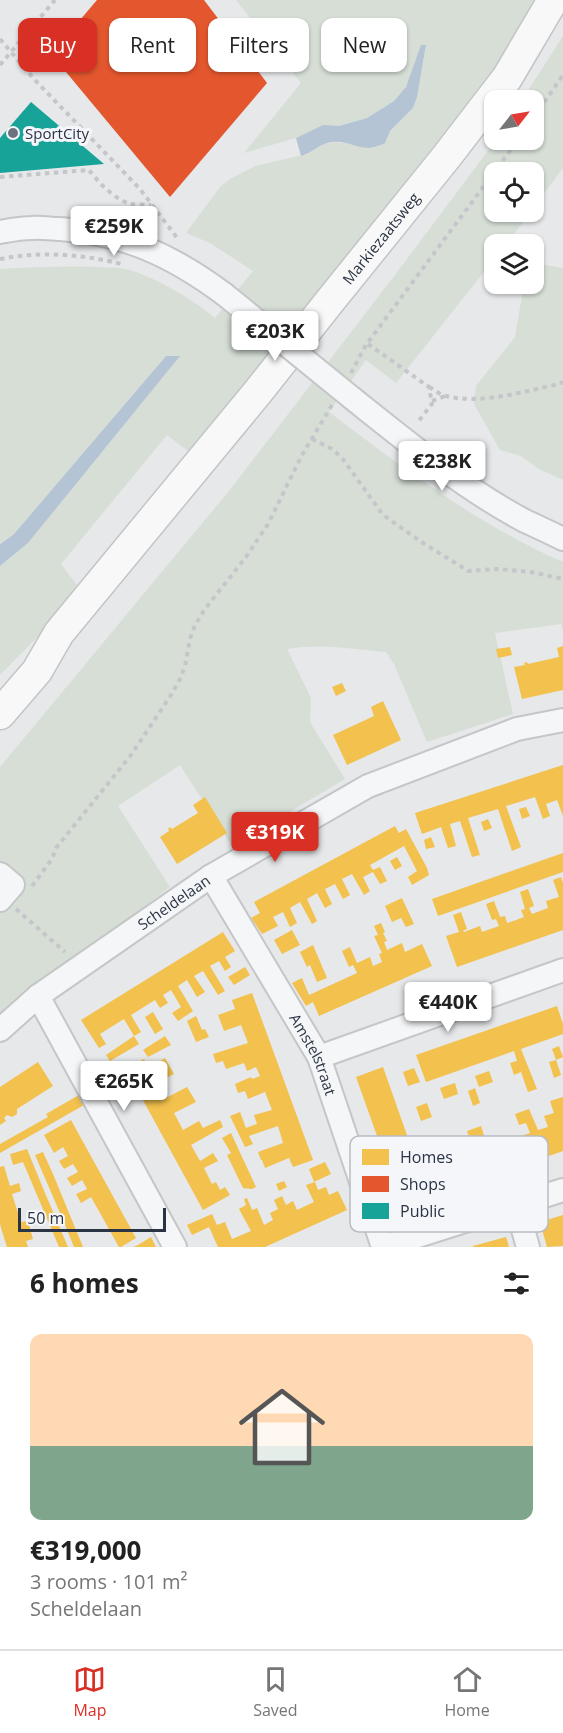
<!DOCTYPE html>
<html lang="en">
<head>
<meta charset="utf-8">
<style>
	:root { --surface:#fff; --page:#f2f2f2; --text:#222; --muted:#767676; --line:#e0e0e0; --accent:#d93025 }
	body { margin:0; font-family:"Open Sans",sans-serif; background:var(--page); color:var(--text); height:100vh; display:flex; flex-direction:column; font-size:22px; white-space:nowrap }
	* { box-sizing:border-box; margin:0 }
	p { font-size:20px; color:var(--muted) }
	.icon { flex:none; width:33px; height:33px; fill:none; stroke:currentColor; stroke-width:2; stroke-linecap:round; stroke-linejoin:round }
	.map { position:relative; height:1247px; overflow:hidden }
	.drawer { display:flex; flex-direction:column; background:var(--surface); flex:1 }
	.drawer>* { flex:none }
	.banner { position:absolute; left:18px; top:18px; width:528px; height:54px; display:flex; gap:12px }
	.needle { width:39px; rotate:59deg }
	.tools { position:absolute; left:484px; top:90px; display:grid; gap:12px }
	.tools a { display:grid; place-items:center; width:60px; height:60px; border-radius:12px; background:var(--surface); box-shadow:0 2px 4px #0004; font-size:30px }
	.scale { position:absolute; left:18px; bottom:15px; width:148px; box-sizing:border-box; padding-left:6px; border:3px solid #2b3445; border-top:0; font-size:16px; line-height:21px; white-space:nowrap; color:#2b3445; -webkit-text-stroke:4px #f4f6f9; paint-order:stroke }
	.price { position:absolute; translate:-50% -51px; padding:0 14px; border-radius:6px; background:#fff; color:#222; font-size:20px; line-height:39px; filter:drop-shadow(0 2px 3px #0008) }
	.price::after { content:''; position:absolute; left:50%; top:36px; width:18px; height:14px; margin-left:-9px; background:inherit; clip-path:polygon(0 0,100% 0,50% 100%) }
	.price.selected { background:var(--accent); color:#fff }
	ul { padding:0; list-style:none }
	li { display:grid; align-content:center; gap:12px; height:318px; padding:0 30px }
	li span { display:grid; place-items:center; height:186px; border-radius:12px; color:#555 }
	li>.icon { margin-inline-start:auto }
	span .icon { width:108px; height:108px; fill:#fffc; stroke-width:1 }
	li b { font-size:26px }
	h2 { display:flex; justify-content:space-between; align-items:center; height:72px; padding:0 30px; font-size:26px }
	.pill { padding:0 21px; border-radius:12px; background:var(--surface); box-shadow:0 2px 4px #0004; font-size:21px; line-height:54px }
	.pill.selected { background:var(--accent); color:#fff }
	.menu { display:flex; justify-content:space-around; align-items:center; height:84px; border-top:2px solid var(--line); background:var(--surface); font-size:16px; color:var(--muted) }
	.menu a { display:grid; justify-items:center; gap:3px }
	.menu .selected { color:var(--accent) }
	.map>svg:first-child { display:block }
</style>
</head>
<body>
<div class="map">
<svg width="563" height="1247" viewBox="0 0 563 1247">
	<rect width="100%" height="100%" fill="#e6e8ea"/>
	<path fill="#d6ded6" d="M236 0H544L522 35 304 310 193 455 167 435 61 564 82 592 0 675V566L28 543 179 357 166 356 14 534 0 543V269C32 267 65 266 98 267 107 268 117 267 126 269 153 276 193 299 215 318L253 271 210 243 186 233 220 187 230 179 255 166 307 154 325 144 335 142 344 143H385L390 131 413 108 417 97 426 46 413 69 406 87 394 101 367 118 339 126H323L296 138 244 153 301 83Z
		M563 36V168L534 207V172H495V212H531L506 244H495V258L396 383 366 360 329 412C403 468 478 525 563 562V631L561 624 495 633 513 714 427 742 394 664 386 652C353 649 319 643 287 649L311 698 310 722 345 779 232 846 180 765 118 806 170 887 0 1015V767L229 491 398 271 496 140H534V100H522Z
		M534 263 563 268V480L539 469 521 456 500 450 474 404 476 386 515 337 524 284H534Z"/>
	<path fill="#b4c4d5" d="M421 45H426L417 97 413 108 390 131 385 143C360 155 354 140 332 142 321 143 312 153 301 156L296 138 323 125 339 126 367 118 394 101 406 87Z
		M166 356H180L28 543 0 566V544L14 534Z"/>
	<path fill="#f2c14e" d="M563 646V690L522 699 514 667 525 665 524 663 527 662 528 664 559 657 557 648Z
		M510 647 512 655 498 658 496 649Z
		M342 683 346 691 336 696 332 687Z
		M383 701 401 740 347 765 333 735 374 716 371 707Z
		M563 765V816L557 800 546 804 550 816 543 819 535 797 506 806 521 847 512 851 498 809 468 818 480 855 472 857 460 821 450 824 456 846 448 848 441 827 422 834 415 813Z
		M205 797 227 833 177 864 160 837 169 831 168 829 170 827 172 829 198 813 193 805Z
		M526 807 530 816 522 819 519 809Z
		M488 819 492 828 484 831 481 822Z
		M395 826 399 833 406 829 427 868 429 875 412 885 408 877 417 871 404 846 370 865 373 870 380 867 387 881 380 884 373 872 363 877 370 891 364 895 352 874 342 879 350 895 343 899 335 884 325 889 332 904 325 908 317 893 307 899 317 921 312 924 300 902 290 908 297 923 290 927 283 912 273 917 278 926 262 934 251 918 260 913 254 902Z
		M431 837 435 847 426 849 424 840Z
		M563 853V872L438 916 432 899Z
		M397 857 402 866 395 870 390 861Z
		M561 877 563 883V930L457 967 446 936 459 932 453 915 461 912 467 929 463 931 464 932 480 926 482 932 499 926 496 919 492 920 486 904 494 901 500 917 505 916 507 923 516 920 524 917 521 910 525 909 520 892 528 889 534 906 529 908 532 914 548 908 546 901 559 897 553 880Z
		M402 898 414 924 406 927 401 918 392 922 385 906Z
		M381 923 385 932 383 933 387 941 384 942 387 950 402 943 405 952 422 944 432 966 319 1016 313 1002 306 1006 292 983 302 978 309 995 357 973 353 965 349 967 342 951 350 947 357 963 370 957 373 966 382 962 379 954 382 953 374 936 378 935 374 926Z
		M292 930 300 945 282 954 274 940Z
		M223 932 235 951 225 957 231 967 225 971 219 961 210 966 225 991 218 995 203 971 194 976 205 992 197 997 187 980 178 986 193 1011 178 1021 172 1013 181 1007 171 990 163 995 168 1003 160 1008 155 1000 131 1015 141 1032 134 1036 124 1019 100 1034 106 1044 99 1048 81 1020Z
		M313 945 327 978 317 982 310 965 307 967 300 952Z
		M245 967 250 975 234 985 228 977Z
		M252 993 313 1160 293 1167 289 1158 265 1168 262 1160H261L258 1152 283 1143 278 1126 249 1136 253 1144 245 1147 230 1116 240 1112 246 1128 257 1124 254 1115 272 1110 265 1092 248 1099 245 1091 238 1093 235 1084 251 1077 252 1079 260 1076 256 1067 247 1071 244 1063 226 1069 223 1061 216 1063 213 1054 248 1043 241 1025 224 1031 218 1015 235 1009 232 1000Z
		M557 1006 563 1024V1034L521 1049 537 1089 528 1092 521 1072 514 1075 510 1063 517 1061 514 1051 426 1082 416 1055Z
		M153 1012 163 1029 155 1034 145 1017Z
		M196 1016 202 1030 205 1029 209 1037 196 1042 187 1021Z
		M134 1036 139 1044 110 1061 106 1055Z
		M165 1036 171 1045 148 1057 143 1050Z
		M559 1046 563 1057 556 1060 552 1049Z
		M165 1058 174 1074 166 1078 162 1070 153 1075 166 1098 187 1087 196 1102 174 1113 183 1130 199 1121 203 1128 220 1120 223 1127 191 1145 200 1161 213 1153 218 1161 204 1168 212 1184 216 1182 220 1190 225 1187 230 1195 203 1210 126 1069 144 1059 149 1068Z
		M556 1060 561 1075 554 1078 549 1062Z
		M38 1062 53 1086 17 1109V1114L12 1117 7 1115 4 1118 6 1121 0 1125V1087Z
		M383 1067 408 1138 381 1147 356 1077Z
		M414 1068 420 1082 408 1086 403 1072Z
		M489 1071 493 1082 479 1087 475 1076Z
		M455 1083 458 1094 444 1099 440 1088Z
		M475 1088 480 1103 473 1106 468 1091Z
		M79 1095 84 1105 0 1153V1144L48 1117 46 1114Z
		M563 1097V1151L546 1157 545 1155 533 1159 534 1162 522 1166 512 1139 530 1133 526 1123 519 1125 515 1114 529 1109 538 1130 548 1127 544 1116 554 1113 550 1101Z
		M427 1103 432 1117 421 1121 416 1107Z
		M71 1120 136 1238 121 1247H119L91 1197 81 1203 76 1194 87 1189 82 1180 72 1186 67 1178 78 1172 73 1164 64 1169 59 1161 68 1156 63 1147 54 1153 44 1135Z
		M481 1126 485 1138 471 1143 467 1131Z
		M231 1133 256 1187 252 1189 243 1188 227 1155 231 1153 222 1138Z
		M27 1149 45 1193 68 1247H59L23 1162 13 1165 10 1154Z
		M43 1152 53 1174 83 1247H74L60 1213 35 1155Z
		M325 1162 331 1174 314 1182 309 1169Z
		M4 1166 10 1186 19 1183 21 1191 12 1194 21 1222 28 1221 33 1239 26 1241 28 1247H7L1 1228 0 1223V1167Z
		M284 1181 287 1187 279 1191 276 1184Z
		M315 1182 318 1190 326 1187 329 1195 338 1191 347 1210 265 1247H218L209 1227 192 1235 187 1225 212 1214 217 1225 225 1222 232 1239 251 1231 239 1209 246 1205 244 1199 247 1198 252 1210 257 1208 264 1225 273 1220 270 1213 278 1209 274 1200 282 1196 286 1205 293 1201 297 1210 314 1202 306 1185Z
		M563 1215V1246L547 1247 540 1222Z
		M151 1237 156 1247H133L138 1245Z
		M506 1237 509 1247H473V1246Z"/>
	<path fill="#e4572e" d="M97 0H204L267 83 170 197 51 54Z"/>
	<path fill="#17a398" d="M31 102 104 164 0 173V138Z"/>
	<g fill="none" stroke-linecap="round" stroke-linejoin="round">
		<g stroke="#c4c6c8" stroke-width="26">
			<g id="minor">
				<path d="M0 232C11 230 21 228 32 228 41 227 51 229 60 229 124 233 173 256 224 294"/>
				<path d="M352 398C407 442 463 488 525 521 538 527 551 533 563 539"/>
				<path d="M0 874 13 885 0 900"/>
				<path id="s1" d="M211 876 319 1057 383 1247"/>
				<path d="M38 996 175 1247"/>
				<path id="s2" d="M0 1030 38 996 211 876 368 786 517 729 563 720"/>
				<path d="M319 1057 563 970"/>
				<path d="M516 1205 528 1247"/>
				<path d="M383 1247 563 1190"/>
			</g>
		</g>
		<g stroke="#c2c5c8" stroke-width="33">
			<g id="major">
				<path id="s3" d="M0 714 37 671 59 633 257 393 330 301 447 156 507 78 553 0"/>
			</g>
		</g>
		<path stroke="#c5c6ca" stroke-width="4" stroke-dasharray="4.5 4.5" stroke-linecap="butt" d="M0 39 33 78 140 189 178 239
			M0 65 55 0
			M534 117 563 75
			M0 177 89 170C98 182 115 200 131 204 137 205 145 204 151 205
			M0 259C40 251 82 254 121 264
			M368 344 429 387 432 404 417 423
			M351 373 366 345 518 140
			M429 387C435 390 440 395 446 396 481 405 525 391 559 384L563 382
			M432 401 445 396
			M312 439 332 449 342 458 383 515 423 543 468 571 498 569 531 572 563 579
			M32 886 52 859 56 848 131 755 171 695 180 679 185 666 190 639 195 625 205 609 246 557 268 524 302 455 332 405
			M16 909 65 952"/>
		<use href="#minor" stroke="#f5f6f7" stroke-width="22"/>
		<use href="#major" stroke="#f8f8f8" stroke-width="30"/>
		<g stroke="#c4c6c8" stroke-width="26" stroke-linecap="butt">
			<path id="minor-bridge" d="M224 294 352 398"/>
		</g>
		<use href="#minor-bridge" stroke="#f5f6f7" stroke-width="22"/>
	</g>
	<circle fill="#6c737f" stroke="#f4f6f9" stroke-width="2" cx="13" cy="133" r="6"/>
	<g text-anchor="middle" dominant-baseline="central" stroke-width="6" stroke-linejoin="round" paint-order="stroke">
		<g font-size="15" fill="#2b3445" stroke="#f4f6f9" text-anchor="start">
			<text x="25" y="133">SportCity</text>
		</g>
		<g font-size="15" fill="#2b3445" stroke="#f4f6f9">
			<text stroke="none"><textPath href="#s3" startOffset="610">Markiezaatsweg</textPath></text>
			<text stroke="none"><textPath href="#s2" startOffset="216">Scheldelaan</textPath></text>
			<text stroke="none"><textPath href="#s1" startOffset="206">Amstelstraat</textPath></text>
		</g>
	</g>
	<rect x="350" y="1136" width="198" height="96" rx="9" fill="#f4f6f9" stroke="#b8bcc3" stroke-width="1.5"/>
	<rect x="362" y="1149" width="27" height="16" fill="#f2c14e"/>
	<rect x="362" y="1176" width="27" height="16" fill="#e4572e"/>
	<rect x="362" y="1203" width="27" height="16" fill="#17a398"/>
	<g font-size="16" fill="#2b3445">
		<text x="400" y="1163">Homes</text>
		<text x="400" y="1190">Shops</text>
		<text x="400" y="1217">Public</text>
	</g>
</svg>
<div class="tools">
<a><svg class="needle" viewBox="-14 -14 28 28"><path d="M0-13l5 13h-10z" fill="#e53935"/><path d="M0 13l5-13h-10z" fill="#767676"/></svg></a>
<a><svg class="icon" aria-label="locate" viewBox="0 0 24 24"><circle cx="12" cy="12" r="6"/><path d="M12 2v4M12 18v4M2 12h4M18 12h4"/></svg></a>
<a><svg class="icon" aria-label="layers" viewBox="0 0 24 24"><path d="M12 4l9 5-9 5-9-5zM3 14l9 5 9-5"/></svg></a>
</div>
<div class="scale">50 m</div>
<b class="price" style="left:114px;top:257px">€259K</b>
<b class="price" style="left:275px;top:362px">€203K</b>
<b class="price" style="left:442px;top:492px">€238K</b>
<b class="price selected" style="left:275px;top:863px">€319K</b>
<b class="price" style="left:448px;top:1033px">€440K</b>
<b class="price" style="left:124px;top:1112px">€265K</b>
<div class="banner">
<a class="pill selected">Buy</a>
<a class="pill">Rent</a>
<a class="pill">Filters</a>
<a class="pill">New</a>
</div>
</div>
<section class="drawer">
<h2>6 homes<svg class="icon" aria-label="filters" viewBox="0 0 24 24"><path d="M4 7h16M4 17h16"/><circle cx="9" cy="7" r="2"/><circle cx="15" cy="17" r="2"/></svg></h2>
<ul>
<li><span style="background:linear-gradient(#ffd9b3 60%,#7fa58c 0)"><svg class="icon" aria-label="home" viewBox="0 0 24 24"><path d="M3 11l9-7 9 7M6 9v11h12V9"/></svg></span><div><b>€319,000</b><p>3 rooms · 101 m²</p><p>Scheldelaan</p></div></li>
</ul>
</section>
<nav class="menu">
<a class="selected"><svg class="icon" aria-label="map" viewBox="0 0 24 24"><path d="M3 6l6-2 6 2 6-2v14l-6 2-6-2-6 2zM9 4v14M15 6v14"/></svg>Map</a>
<a><svg class="icon" aria-label="saved" viewBox="0 0 24 24"><path d="M7 4h10v16l-5-4-5 4z"/></svg>Saved</a>
<a><svg class="icon" aria-label="home" viewBox="0 0 24 24"><path d="M3 11l9-7 9 7M6 9v11h12V9"/></svg>Home</a>
</nav>
</body>
</html>
